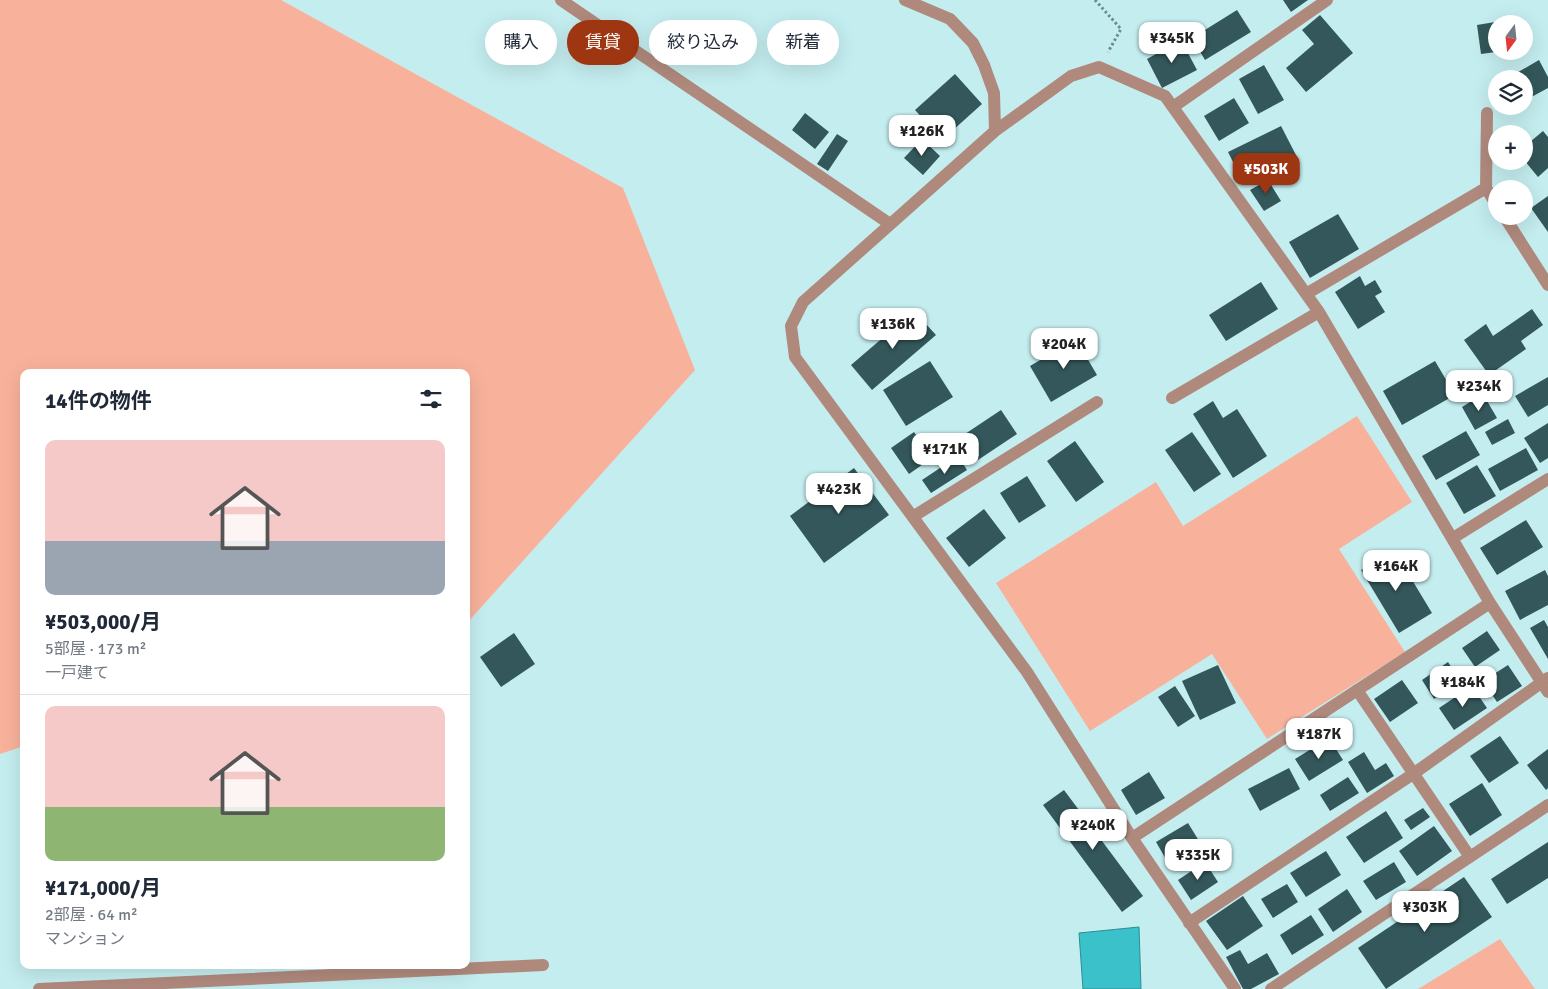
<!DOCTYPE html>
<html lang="ja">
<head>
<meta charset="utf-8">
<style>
	:root { --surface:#fff; --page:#f2f2f3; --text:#1f2937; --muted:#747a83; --line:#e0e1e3; --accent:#9d3611 }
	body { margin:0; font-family:Signika,"Noto Sans JP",sans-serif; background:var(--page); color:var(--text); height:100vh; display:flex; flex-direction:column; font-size:19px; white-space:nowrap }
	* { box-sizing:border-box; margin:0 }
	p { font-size:16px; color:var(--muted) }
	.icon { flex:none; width:28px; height:28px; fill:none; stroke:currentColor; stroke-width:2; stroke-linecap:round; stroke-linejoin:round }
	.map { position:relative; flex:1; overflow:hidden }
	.details { position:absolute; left:20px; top:369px; width:450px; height:600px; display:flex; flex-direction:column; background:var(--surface); border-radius:10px; box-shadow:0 5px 20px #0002 }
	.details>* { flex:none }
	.top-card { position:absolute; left:485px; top:20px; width:475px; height:45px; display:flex; gap:10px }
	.needle { width:32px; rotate:195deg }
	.controls { position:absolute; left:1488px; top:15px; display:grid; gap:10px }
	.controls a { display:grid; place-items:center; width:45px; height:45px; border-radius:50%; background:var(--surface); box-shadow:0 5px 20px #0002; font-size:25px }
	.price { position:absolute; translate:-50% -42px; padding:0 11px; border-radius:10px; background:#fff; color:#222; font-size:16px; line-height:32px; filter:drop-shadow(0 1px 2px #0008) }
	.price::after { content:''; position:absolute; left:50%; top:30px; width:15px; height:11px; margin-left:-8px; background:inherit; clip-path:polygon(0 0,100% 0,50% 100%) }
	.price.selected { background:var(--accent); color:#fff }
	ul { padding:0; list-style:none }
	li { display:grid; align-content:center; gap:10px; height:265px; padding:0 25px }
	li+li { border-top:1px solid var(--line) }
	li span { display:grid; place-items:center; height:155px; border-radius:10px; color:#555 }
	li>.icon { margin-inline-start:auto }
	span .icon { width:90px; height:90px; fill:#fffc; stroke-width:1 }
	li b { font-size:21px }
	h2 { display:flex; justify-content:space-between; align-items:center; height:60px; padding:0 25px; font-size:21px }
	.tag { padding:0 18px; border-radius:22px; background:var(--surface); box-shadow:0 5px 20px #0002; font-size:18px; line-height:45px }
	.tag.selected { background:var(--accent); color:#fff }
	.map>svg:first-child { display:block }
</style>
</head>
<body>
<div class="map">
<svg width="1548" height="989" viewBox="0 0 1548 989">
	<rect width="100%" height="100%" fill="#c4edef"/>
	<path fill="#f8b29c" d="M0 0H281L623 188 695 370 466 624V372H24V746L0 754Z
		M1357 416 1412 502 1339 549 1405 652 1267 739 1212 654 1090 731 996 583 1156 482 1183 526Z
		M1500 939 1535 989H1418Z"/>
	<path fill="#3ac1ca" stroke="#2b8e94" d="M1139 927 1141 989H1083L1079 933Z"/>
	<path fill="#33575a" d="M1283 0H1308L1291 12Z
		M1237 10 1251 32 1205 60 1192 38Z
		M1320 15 1353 53 1306 92 1286 68 1314 44 1302 30Z
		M1501 21V24H1496V52L1481 54 1477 25Z
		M1181 40 1197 70 1162 88 1147 59Z
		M1539 60 1548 77V88L1524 101V79H1506Z
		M1264 65 1284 100 1258 114 1239 79Z
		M955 74 982 104 942 140 915 110Z
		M1234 98 1249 123 1219 141 1204 116Z
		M1502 106H1519L1504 112Z
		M805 113 829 132 815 149 792 130Z
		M1281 126 1297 157 1244 184 1228 152Z
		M1543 131 1548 137V168L1538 177 1524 160V147Z
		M837 134 848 141 828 171 817 164Z
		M922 139 940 156 923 175 904 158Z
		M1268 180 1281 201 1264 211 1250 190Z
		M1548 196V232L1531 208Z
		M1338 214 1359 249 1310 278 1289 242Z
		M1360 276 1365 286 1375 280 1382 292 1375 296 1385 312 1358 329 1335 292Z
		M1261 282 1278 309 1226 341 1209 315Z
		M1532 309 1543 325 1521 341 1526 349 1489 375 1464 340 1486 324 1493 336Z
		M914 311 936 335 872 390 851 365Z
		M1076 339 1097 375 1051 402 1030 366Z
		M930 361 953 397 906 426 883 390Z
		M1435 361 1455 395 1402 425 1383 391Z
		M1548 377V405L1528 417 1515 396Z
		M1483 394 1497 418 1475 430 1462 407Z
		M1213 401 1223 418 1237 409 1267 456 1233 478 1193 414Z
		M1001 410 1017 434 978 460 962 436Z
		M1508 419 1515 433 1492 445 1485 432Z
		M1548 423V458L1540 463 1524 438Z
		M1466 431 1480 455 1436 480 1422 456Z
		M914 432 932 458 909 474 891 448Z
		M1192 432 1221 474 1194 492 1165 450Z
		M1075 441 1104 482 1076 502 1047 461Z
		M1526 448 1538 470 1500 491 1488 469Z
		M958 456 967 470 931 493 922 480Z
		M1477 465 1496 496 1464 514 1446 483Z
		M854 468 889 515 824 563 790 516Z
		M1027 476 1046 506 1019 523 1000 493Z
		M984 509 1006 538 969 567 946 538Z
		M1526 520 1543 547 1497 575 1480 548Z
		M1394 550 1432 613 1399 633 1361 570Z
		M1545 570 1548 576V605L1520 620 1505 591Z
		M1544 620 1548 627V659L1530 628Z
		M1487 631 1500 650 1475 667 1462 648Z
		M514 633 535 664 501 687 480 657Z
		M1448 662 1460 681 1434 699 1422 680Z
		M1218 665 1236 703 1200 720 1182 681Z
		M1508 665 1522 686 1497 702 1483 681Z
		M1402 680 1418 703 1390 722 1374 699Z
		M1175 686 1195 716 1178 727 1158 697Z
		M1472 686 1487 708 1454 730 1439 708Z
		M1500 736 1519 763 1489 783 1470 756Z
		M1329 738 1343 760 1309 781 1295 759Z
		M1548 749V788L1546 790 1527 765Z
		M1364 752 1375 770 1386 763 1394 776 1367 793 1348 762Z
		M1289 768 1300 789 1260 811 1248 789Z
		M1149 772 1165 798 1136 815 1121 790Z
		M1348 777 1359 793 1330 811 1320 795Z
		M1482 783 1502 815 1470 836 1449 804Z
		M1064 790 1143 896 1122 912 1043 805Z
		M1423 808 1430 817 1411 830 1404 820Z
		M1386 811 1403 838 1364 863 1346 837Z
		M1188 823 1204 849 1171 868 1156 842Z
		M1434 826 1452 851 1417 876 1399 851Z
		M1548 842V878L1507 904 1491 879Z
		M1326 851 1341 875 1306 897 1290 873Z
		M1205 862 1218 882 1191 900 1178 880Z
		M1394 862 1406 882 1376 900 1363 881Z
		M1464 877 1492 917 1386 989 1358 948Z
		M1287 884 1298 902 1273 918 1261 899Z
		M1347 889 1362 912 1333 932 1318 909Z
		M1243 896 1263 926 1227 950 1206 921Z
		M1311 915 1324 935 1292 955 1280 935Z
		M1240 950 1248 964 1267 953 1279 974 1251 989H1243L1226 957Z"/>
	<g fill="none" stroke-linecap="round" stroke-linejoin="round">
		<path stroke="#6d8a8c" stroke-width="3" stroke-dasharray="2.5 2.5" stroke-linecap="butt" d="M1095 0 1121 29 1108 52"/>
		<path stroke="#b0897d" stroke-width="12" d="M561 0 890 224
			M905 0 950 19 973 43 984 65 994 93 995 131
			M1173 107 1327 0
			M1486 188 1487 113
			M1504 216 1548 285
			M1306 294 1486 188 1496 204
			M1172 398 1319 312
			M914 516 1097 402
			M1453 538 1548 479
			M1357 690 1470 857
			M1132 838 1490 603
			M1189 923 1413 774 1548 678
			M39 989 543 965
			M1235 989 1132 838 1027 672 795 357 791 326 803 302 995 131 1071 76 1099 67 1165 96 1319 312 1490 603 1548 692
			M1271 989 1548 805"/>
	</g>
</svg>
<div class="controls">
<a><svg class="needle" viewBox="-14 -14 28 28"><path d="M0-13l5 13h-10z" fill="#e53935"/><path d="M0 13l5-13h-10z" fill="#747a83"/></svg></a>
<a><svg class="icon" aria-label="layers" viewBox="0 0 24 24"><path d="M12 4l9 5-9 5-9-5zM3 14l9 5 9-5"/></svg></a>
<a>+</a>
<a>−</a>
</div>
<b class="price" style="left:1172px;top:64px">¥345K</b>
<b class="price" style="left:922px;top:157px">¥126K</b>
<b class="price selected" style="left:1266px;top:195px">¥503K</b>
<b class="price" style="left:893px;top:350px">¥136K</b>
<b class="price" style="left:1064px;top:370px">¥204K</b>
<b class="price" style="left:1479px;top:412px">¥234K</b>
<b class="price" style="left:945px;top:475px">¥171K</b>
<b class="price" style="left:839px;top:515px">¥423K</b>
<b class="price" style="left:1396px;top:592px">¥164K</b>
<b class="price" style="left:1463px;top:708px">¥184K</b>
<b class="price" style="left:1319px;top:760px">¥187K</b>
<b class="price" style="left:1093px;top:851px">¥240K</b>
<b class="price" style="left:1198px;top:881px">¥335K</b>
<b class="price" style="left:1425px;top:933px">¥303K</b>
<div class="top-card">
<a class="tag">購入</a>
<a class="tag selected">賃貸</a>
<a class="tag">絞り込み</a>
<a class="tag">新着</a>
</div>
<section class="details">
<h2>14件の物件<svg class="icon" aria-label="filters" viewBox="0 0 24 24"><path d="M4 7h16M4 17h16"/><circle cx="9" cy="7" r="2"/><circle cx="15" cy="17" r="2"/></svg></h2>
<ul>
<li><span style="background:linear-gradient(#f6c9c9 65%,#9aa5b1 0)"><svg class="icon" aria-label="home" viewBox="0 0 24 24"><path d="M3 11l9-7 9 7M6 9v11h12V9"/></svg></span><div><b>¥503,000/月</b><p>5部屋 · 173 m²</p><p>一戸建て</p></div></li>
<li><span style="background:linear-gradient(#f6c9c9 65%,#8fb573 0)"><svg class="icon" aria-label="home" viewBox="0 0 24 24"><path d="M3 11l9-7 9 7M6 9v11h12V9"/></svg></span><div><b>¥171,000/月</b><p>2部屋 · 64 m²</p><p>マンション</p></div></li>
</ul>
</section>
</div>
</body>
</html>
